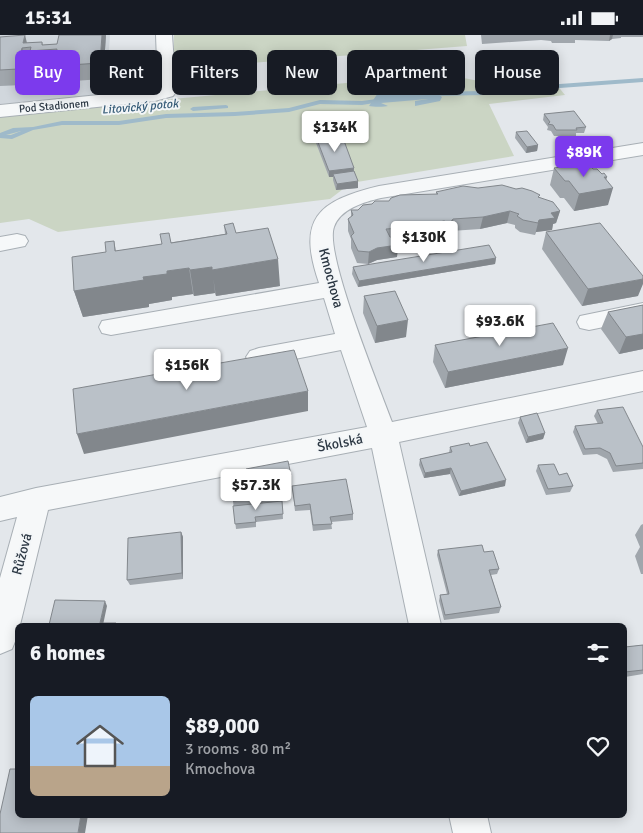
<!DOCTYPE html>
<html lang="en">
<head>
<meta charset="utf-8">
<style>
	:root { --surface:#171b24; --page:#20242c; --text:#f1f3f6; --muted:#9ea1a6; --accent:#7c3aed }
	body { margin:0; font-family:Signika,sans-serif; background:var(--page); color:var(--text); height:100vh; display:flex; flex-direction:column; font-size:19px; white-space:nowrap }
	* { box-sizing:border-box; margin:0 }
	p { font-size:16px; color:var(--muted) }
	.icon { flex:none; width:28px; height:28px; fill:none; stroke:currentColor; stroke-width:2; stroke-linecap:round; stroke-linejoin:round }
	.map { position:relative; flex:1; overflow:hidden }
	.side { position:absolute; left:15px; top:588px; width:612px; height:195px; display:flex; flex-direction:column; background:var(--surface); border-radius:8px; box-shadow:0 2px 12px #0003 }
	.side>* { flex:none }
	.guide { position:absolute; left:15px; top:15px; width:614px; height:45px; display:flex; gap:10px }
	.price { position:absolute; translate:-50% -42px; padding:0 11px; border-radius:5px; background:#fff; color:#222; font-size:16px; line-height:32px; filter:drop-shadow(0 1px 2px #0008) }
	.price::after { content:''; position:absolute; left:50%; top:30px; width:15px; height:11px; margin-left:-8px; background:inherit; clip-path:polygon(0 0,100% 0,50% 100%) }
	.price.on { background:var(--accent); color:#fff }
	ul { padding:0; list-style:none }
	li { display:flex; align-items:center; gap:15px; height:125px; padding:0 15px }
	li span { display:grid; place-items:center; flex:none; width:140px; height:100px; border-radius:8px; color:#555 }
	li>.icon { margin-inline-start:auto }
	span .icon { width:60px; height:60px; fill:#fffc; stroke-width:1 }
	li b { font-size:21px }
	h2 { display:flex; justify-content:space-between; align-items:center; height:60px; padding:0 15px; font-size:21px }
	.pill { padding:0 18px; border-radius:8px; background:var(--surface); box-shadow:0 2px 12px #0003; font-size:18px; line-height:45px }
	.pill.on { background:var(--accent); color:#fff }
	.status { display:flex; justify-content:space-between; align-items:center; height:35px; padding:0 25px; background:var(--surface); direction:ltr }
	.status svg { height:14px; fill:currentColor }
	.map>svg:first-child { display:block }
</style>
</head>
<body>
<div class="status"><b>15:31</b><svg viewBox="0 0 49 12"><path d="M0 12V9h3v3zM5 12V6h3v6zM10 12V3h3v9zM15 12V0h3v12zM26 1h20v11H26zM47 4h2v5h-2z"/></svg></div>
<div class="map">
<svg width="643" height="798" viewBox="0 0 643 798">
	<rect width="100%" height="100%" fill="#e3e7eb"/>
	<path fill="#d1d7dd" d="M0 0H110L106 60 0 69Z"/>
	<path fill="#cbd5c4" d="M174 0H465L467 11 173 34Z
		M443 39 479 46 552 44 565 60 489 69 514 121 351 148 330 164 58 197 29 184 0 188V80Z"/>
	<path fill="#9fbaca" d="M415 54 433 56 442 62 440 66 415 71V66L428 64 381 68 388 71C385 72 373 72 369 71L378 58Z"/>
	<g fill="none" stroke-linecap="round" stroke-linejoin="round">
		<path fill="#9fbaca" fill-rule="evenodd" d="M643 43V47L518 56 485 60 427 61 424 59 427 57 485 56 518 52Z
			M384 63 387 65 386 66 362 70 320 69 289 77 235 81 166 83 119 90H62L33 95 12 104 0 103V98L13 93 33 92 62 86H119L166 79 235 77 289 73 320 65 362 66ZM21 96 11 100H6Z
			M226 70 228 71V73L193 76 190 74 193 72Z"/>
		<g stroke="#a8afb5" stroke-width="2">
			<path id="minor" d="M156 0H172L176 57 173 61 155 66 0 82V70L158 54Z
				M643 108V120L381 163C364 167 340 174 334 192 324 218 380 354 392 387L643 336V356L399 407 441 590H409L372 413 48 475 20 590H18V599L12 614 0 619V543L17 482 0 486V462L36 453 367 392 341 315 259 331 250 328 246 322 250 316 259 313 335 299 324 263 111 300 102 298 99 292 102 286 319 248C297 184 317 166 379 151Z
				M17 199 25 201 28 206 25 211 0 216V202Z
				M643 268V284L589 295 580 293 577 287 580 281Z
				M449 780H487L491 798H453Z"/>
		</g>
		<use href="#minor" fill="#f6f8f9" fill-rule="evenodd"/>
	</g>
	<path fill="#a0a6ac" d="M106 0 103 44 58 47 54 30 35 32 34 28 27 29 23 50 0 51V2L27 8 42 7 43 10 57 9Z
		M481 0H643V2H621V3L612 4 609 6 575 5V8H552L551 6 541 5 482 9Z
		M544 79 586 92 584 98H576V101H554L551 96 547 95 548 92 543 85Z
		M516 97 538 110 537 116 526 118 515 103Z
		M316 102 354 133V136L358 153 336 155 333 145V142H329L316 108Z
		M554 133 593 134 606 144 608 170 574 176 564 163H560L550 150Z
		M436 157 539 162 560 176 556 188 553 189 552 195 536 197 535 200 520 197 515 193V190L507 188 480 194 451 196 448 200 442 198 416 204 396 206 398 210 397 222 377 225 368 229 357 228 351 213V204L348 196V184L351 182V175H358L389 166 436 159Z
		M224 190 236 198 280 251 216 261 215 258 194 261 193 259 172 262V265L149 269V272L83 282 74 256 106 217 114 206 116 216 225 199Z
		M546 197 638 261 582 271 542 214Z
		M496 223 495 229 358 252 352 239 353 232Z
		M364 261 406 302 375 308 363 278Z
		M643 270V314L619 319 601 294 608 277Z
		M435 310 563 330 445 353 433 327Z
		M597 375 643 412V434L613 437 607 424 597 419 583 420 573 397 575 391 598 389 594 381Z
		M520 382 545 398 543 404 526 408 518 388Z
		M470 411 505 451 459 461 450 439 424 443 419 430 420 424 449 418 450 412Z
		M538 430 559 440 573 451 570 457 546 460 536 436Z
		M246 434 291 440V452L279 453 281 466H282L283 484 256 487V492L236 494 233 466 248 450Z
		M292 451 353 479V485L331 487 332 494 313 496 310 475 295 476Z
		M643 489V539H641L635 521 640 512 635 500 641 490Z
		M181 497 183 502V544L130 550 127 545Z
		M438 515 484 517 499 534 497 539 491 540 501 572 499 578 444 585 439 566 440 560 447 559 437 520Z
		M643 610V639L625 642V612Z"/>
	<path fill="#82878c" d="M25 0 28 12 23 8Z
		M102 0H106L103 44 100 28Z
		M610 0H613L612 4 609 6Z
		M22 13 27 29 23 50 18 34Z
		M538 110 537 116 526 118 527 112Z
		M354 133 353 139H333V142H329V136Z
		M604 142H607L603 155 613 153 608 170 574 176 579 159Z
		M358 146V153L336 155 337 149Z
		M510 176 507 188 480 194 483 182Z
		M560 176 556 188 553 189 552 195 536 197 535 200 538 188 539 185 551 178Z
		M453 184 451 196 448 200 450 188Z
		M444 186 442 198 416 204 418 192Z
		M398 210 397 222 377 225 368 229 369 217 377 213Z
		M496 223 495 229 358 252 359 246Z
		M278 224 280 251 216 261 212 235Z
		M212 232 215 258 194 261 190 235Z
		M189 233 193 259 172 262V265L149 269V272L83 282 74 256 143 242 167 236Z
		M643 244V249L638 261 582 271 588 254Z
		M408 285 406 302 375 308 377 291Z
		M643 299V314L619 319 626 302Z
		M568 313 563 330 445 353 448 337Z
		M308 356V376L84 419 77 399Z
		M545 398 543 404 526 408 528 402Z
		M451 433 450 439 424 443 425 438Z
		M506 445 505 451 459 461 461 456Z
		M181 497 183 502V544L182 538Z
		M105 566 107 571 103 590 100 588Z
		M81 780H88L85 798H78Z"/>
	<path fill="#bac1c8" stroke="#82878c" d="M25 0 23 8 42 7V10L57 9 59 0H102L100 28 54 31 57 14 30 16 31 12 22 13 18 34 0 35V2Z
		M574 76 586 92 576 93 577 95H556L553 90 548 89 550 87 544 79Z
		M527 96 538 110 527 112 516 97Z
		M336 100 337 104 343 103 354 133 329 136 316 102Z
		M588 128 593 134H597L602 139 604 138 607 142H604L613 153 579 159 569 146H565L554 133Z
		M354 136 358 146 337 149 333 139Z
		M502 150 516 154 522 153 532 156 540 160 538 162 553 167 560 176 551 178 555 183 539 185 538 188 523 185 517 181 519 179 510 176 483 182 453 184 450 188 444 186 418 192 386 194 390 202 395 203 398 210 377 213 369 217 358 216 351 201 354 198 348 184 353 180 351 175H358L363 170 372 169 375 166H389L391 163 400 160 438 159 436 157 463 151 478 153Z
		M233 188 236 198 268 193 278 224 212 235V232L190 235 189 233 167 236V239L143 242 144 245 74 256 72 222 106 217 105 207 114 206 115 216 162 209 160 199 169 198 171 208 227 199 224 190Z
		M600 188 643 241V244L588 254 546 197Z
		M489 210 496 223 359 246 353 232Z
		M395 256 408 285 377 291 364 261Z
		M643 270V299L626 302 608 277Z
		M553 288 568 313 448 337 435 310Z
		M294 315 308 356 77 399 73 354Z
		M623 372 643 412V428L616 431 610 418 600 413 585 414 575 391 603 388 597 375Z
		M537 378 545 398 528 402 520 382Z
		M487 407 506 445 461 456 451 433 425 438 420 424 452 417 450 412 469 408 470 411Z
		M288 426 291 440 278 442 280 461 233 466 231 452 248 450 246 434Z
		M554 429 559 440 567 438 573 451 548 454 538 430Z
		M346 444 353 479 330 482 332 489 313 490 310 469 295 471 292 451Z
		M282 466 283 479 255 482 256 487 235 489 233 471Z
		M181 497 182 538 127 545 128 503Z
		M482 510 484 517 493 516 499 534 489 535 501 572 445 580 440 560 449 559 438 515Z
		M55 565 105 566 100 588H116L115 590H49Z
		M643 610V635L625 637V612Z
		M10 734H18V780H81L78 798H0V779Z"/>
	<g text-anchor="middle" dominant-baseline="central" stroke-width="4" stroke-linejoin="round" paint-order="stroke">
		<g font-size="11" fill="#2b3743" stroke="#f3f6f8">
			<text transform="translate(54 71) rotate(-5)">Pod Stadionem</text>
		</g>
		<g font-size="12" font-style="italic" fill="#355b77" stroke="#f3f6f8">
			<text transform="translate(140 72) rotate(-5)">Litovický potok</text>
		</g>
		<g font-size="14" fill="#2b3743" stroke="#f3f6f8">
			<text transform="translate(331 243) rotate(75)">Kmochova</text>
			<text transform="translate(340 408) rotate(-11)">Školská</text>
			<text transform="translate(22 519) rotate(-75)">Růžová</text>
		</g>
	</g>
</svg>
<b class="price" style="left:335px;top:118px">$134K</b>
<b class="price on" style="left:584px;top:143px">$89K</b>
<b class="price" style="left:424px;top:228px">$130K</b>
<b class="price" style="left:500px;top:312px">$93.6K</b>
<b class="price" style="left:187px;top:356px">$156K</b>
<b class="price" style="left:256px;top:476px">$57.3K</b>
<div class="guide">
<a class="pill on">Buy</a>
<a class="pill">Rent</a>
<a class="pill">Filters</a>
<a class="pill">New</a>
<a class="pill">Apartment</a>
<a class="pill">House</a>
</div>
<section class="side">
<h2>6 homes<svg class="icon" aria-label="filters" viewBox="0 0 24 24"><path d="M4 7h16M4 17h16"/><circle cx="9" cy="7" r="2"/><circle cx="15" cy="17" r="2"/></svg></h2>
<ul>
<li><span style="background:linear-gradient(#a9c7e8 70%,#b9a48a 0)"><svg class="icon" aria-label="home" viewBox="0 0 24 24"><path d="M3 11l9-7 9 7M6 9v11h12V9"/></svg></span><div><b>$89,000</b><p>3 rooms · 80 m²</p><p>Kmochova</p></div><svg class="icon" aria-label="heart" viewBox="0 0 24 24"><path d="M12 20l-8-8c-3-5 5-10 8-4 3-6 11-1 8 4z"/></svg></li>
</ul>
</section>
</div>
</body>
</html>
